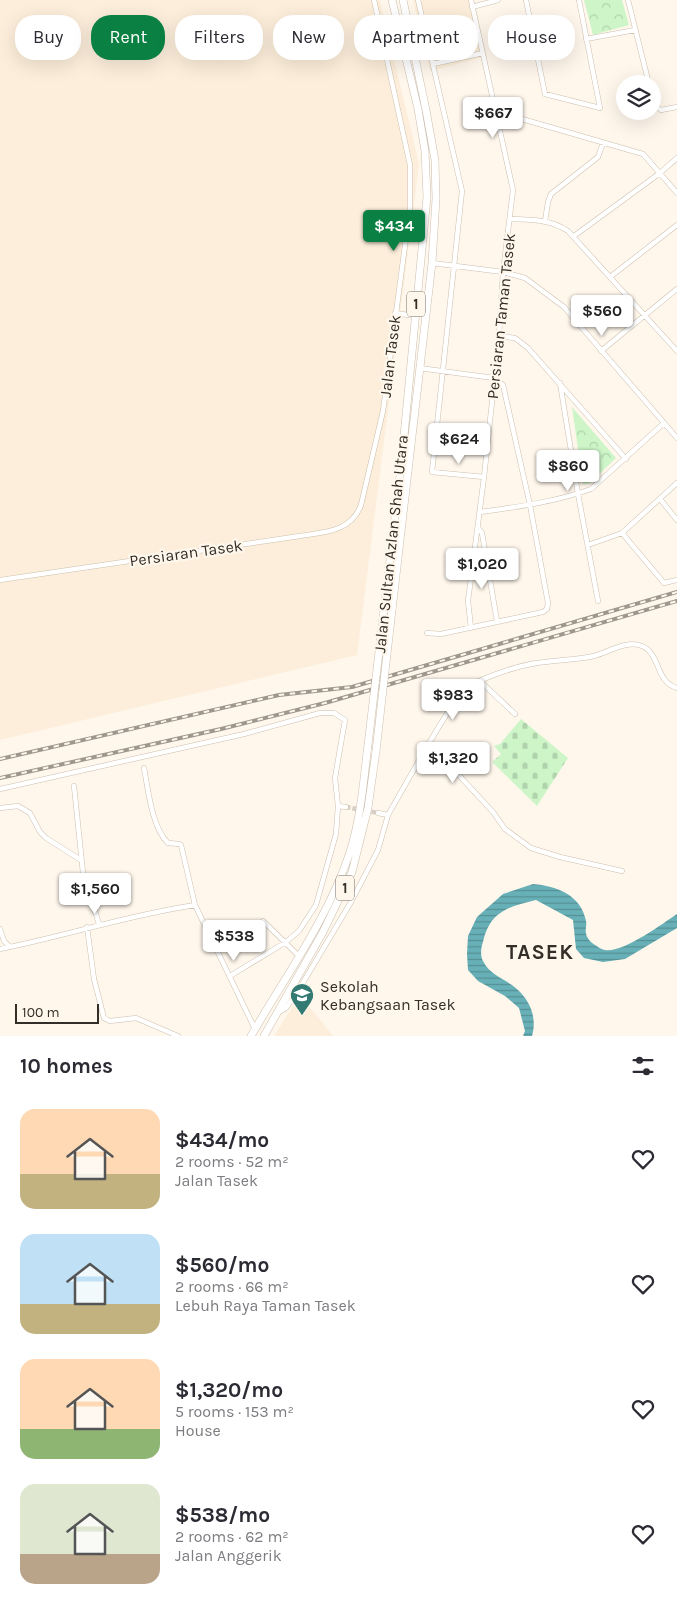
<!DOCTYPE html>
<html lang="en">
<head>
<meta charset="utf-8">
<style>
	:root { --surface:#fff; --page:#f2f2f3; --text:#2b2b33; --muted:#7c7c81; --accent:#0b8043 }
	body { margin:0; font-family:Karla,sans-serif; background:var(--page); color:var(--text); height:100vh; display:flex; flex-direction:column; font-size:19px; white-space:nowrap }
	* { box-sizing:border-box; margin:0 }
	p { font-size:16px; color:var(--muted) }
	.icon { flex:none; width:28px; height:28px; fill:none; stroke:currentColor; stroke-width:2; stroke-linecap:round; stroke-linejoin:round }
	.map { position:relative; height:1036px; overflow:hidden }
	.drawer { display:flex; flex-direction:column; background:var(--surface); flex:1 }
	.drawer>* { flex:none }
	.banner { position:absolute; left:15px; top:15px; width:648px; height:45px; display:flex; gap:10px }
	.controls { position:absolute; left:616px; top:75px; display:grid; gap:10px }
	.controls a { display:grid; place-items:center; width:45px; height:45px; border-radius:50%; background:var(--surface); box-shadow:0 5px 20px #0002; font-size:25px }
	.scale { position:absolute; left:15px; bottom:12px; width:84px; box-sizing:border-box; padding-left:5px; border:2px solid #332e27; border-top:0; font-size:14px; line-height:18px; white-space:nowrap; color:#332e27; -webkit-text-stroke:4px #fff7ec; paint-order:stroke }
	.price { position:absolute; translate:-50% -42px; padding:0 11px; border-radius:5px; background:#fff; color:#222; font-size:16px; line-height:32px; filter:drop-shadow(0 1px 2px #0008) }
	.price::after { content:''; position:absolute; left:50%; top:30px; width:15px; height:11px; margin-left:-8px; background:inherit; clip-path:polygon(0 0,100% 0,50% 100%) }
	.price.on { background:var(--accent); color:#fff }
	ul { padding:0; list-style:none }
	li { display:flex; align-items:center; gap:15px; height:125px; padding:0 20px }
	li span { display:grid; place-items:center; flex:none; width:140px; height:100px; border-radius:15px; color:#555 }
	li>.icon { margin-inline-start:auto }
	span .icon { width:60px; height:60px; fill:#fffc; stroke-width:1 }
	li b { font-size:21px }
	h2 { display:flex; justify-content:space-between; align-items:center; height:60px; padding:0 20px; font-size:21px }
	.chip { padding:0 18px; border-radius:20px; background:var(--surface); box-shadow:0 5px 20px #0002; font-size:18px; line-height:45px }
	.chip.on { background:var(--accent); color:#fff }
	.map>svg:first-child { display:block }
</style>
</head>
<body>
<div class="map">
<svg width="677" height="1036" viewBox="0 0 677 1036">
	<defs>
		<pattern id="cemetery-stones" width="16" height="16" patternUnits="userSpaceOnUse" patternTransform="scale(1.25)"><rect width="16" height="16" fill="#cdf5c8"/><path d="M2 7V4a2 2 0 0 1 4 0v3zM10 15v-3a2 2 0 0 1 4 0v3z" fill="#b0d2ac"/></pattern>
		<pattern id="park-crowns" width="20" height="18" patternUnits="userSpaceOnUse" patternTransform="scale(1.25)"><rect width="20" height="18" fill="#cdf5c8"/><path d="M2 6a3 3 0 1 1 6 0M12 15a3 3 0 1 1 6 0" fill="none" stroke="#b0d2ac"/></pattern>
		<pattern id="water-rules" width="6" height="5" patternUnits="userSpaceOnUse" patternTransform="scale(1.25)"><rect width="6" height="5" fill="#67b0b7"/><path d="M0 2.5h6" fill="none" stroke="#559095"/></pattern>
	</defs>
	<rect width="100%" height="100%" fill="#fff7ec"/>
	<path fill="#fceeda" d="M0 0H380L419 164 357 655 0 740Z
		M413 0H474L487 56 430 71Z
		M300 995 333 1036H274Z"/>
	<path fill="url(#cemetery-stones)" d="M521 719 568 758 537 806 492 762 501 754 494 746 500 744Z"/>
	<path fill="url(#park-crowns)" d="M584 0H622L629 25 593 35Z
		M572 407 616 458 590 483 583 484Z"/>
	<path fill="url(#water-rules)" d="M533 884C557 886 581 895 586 921 587 925 585 929 586 933 586 937 591 943 595 945 597 946 602 950 605 950 623 953 662 924 677 914V928L625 959 603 962 584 958 576 949 573 920 536 900C508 907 490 911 483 942 481 947 480 956 483 961 490 976 507 979 518 990 531 1002 537 1019 532 1036H523L525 1031 519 1008 505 996 478 981 468 970 467 954 468 936 477 917 503 894Z"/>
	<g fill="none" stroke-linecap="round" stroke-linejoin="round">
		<path stroke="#d6cfc5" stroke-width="4.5" stroke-dasharray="4.5 2" stroke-linecap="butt" d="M346 807 378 813"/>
		<g stroke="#ccbfae" stroke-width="5.5">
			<path id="street" d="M418 0 462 191 432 472 484 477
				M471 0 513 190 503 272 499 336 484 477 468 601 471 628
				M526 0 545 94 600 108 579 0
				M628 0 649 84
				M472 7 498 0
				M586 39 635 30
				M433 64 483 53
				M652 99 654 105 661 110 677 107
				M498 118 522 119 643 154 677 193
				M511 219C531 220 550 219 568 231L677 351
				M545 221 548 202 551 194 598 157 603 143
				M574 236 660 173 677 158
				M432 263 503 272 525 278 564 307 677 438
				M610 277 677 225
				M395 313 415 316
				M499 336 515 338 528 348 626 459
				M601 351 677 289
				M419 368 494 378 503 385 530 505 548 603 547 609 543 612 441 634 427 633
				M560 383 578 494 598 601
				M660 499 677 520
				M480 512C517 507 555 502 591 489L664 423
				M478 528 482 533 497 621
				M622 533 664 583 677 580
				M588 545 622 533 677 483
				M0 580 300 536C325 532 351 532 361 505L383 411 410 208V165L374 0
				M480 681 515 714
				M429 743 493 812 505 829 531 848 560 857 622 871
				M144 768C148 789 152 828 168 843L179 844 181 845 195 905 255 1029
				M74 786 83 873 99 924
				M0 789 244 734 320 713H334L345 720 335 778 338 806 336 834 316 905 299 931 286 942 230 976
				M338 806 346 807
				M0 808 18 806 30 813 40 832 46 838 81 860
				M378 813 388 815
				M263 921 299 956
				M87 927 94 979 104 1018 110 1021 136 1018 178 1036
				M0 929 4 941 10 947
				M0 949C66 936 128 915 195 905
				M279 1012 286 1008 304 981 351 902 378 850 388 815 429 743 459 694C473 680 516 666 537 663 555 660 576 660 594 656 609 652 626 640 642 646 661 654 655 682 677 688"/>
		</g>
		<g stroke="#ccbfae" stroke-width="8">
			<path id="primary" d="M384 610 401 467 427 197 425 151 418 109 392 0
				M392 610 432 263 436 199 435 160 426 110 403 0
				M251 1036C285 977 327 920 349 855 360 822 363 787 367 753
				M264 1036 323 932 352 872 368 808 376 751"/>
		</g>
		<use href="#street" stroke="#fff" stroke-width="4.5"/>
		<use href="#primary" stroke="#fff" stroke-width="7"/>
		<g stroke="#9d978e" stroke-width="4">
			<path id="rail" d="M0 759 279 695 352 687 677 592
				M0 778 221 729 325 703 677 601"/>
		</g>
		<use href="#rail" stroke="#fff7ec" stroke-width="2" stroke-dasharray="5.5" stroke-linecap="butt"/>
		<g stroke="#ccbfae" stroke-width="8" stroke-linecap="butt">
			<path id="primary-bridge" d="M376 751 392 610
				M367 753 384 610"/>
		</g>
		<use href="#primary-bridge" stroke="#fff" stroke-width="7"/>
	</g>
	<defs>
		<g id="school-pin" transform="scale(1.25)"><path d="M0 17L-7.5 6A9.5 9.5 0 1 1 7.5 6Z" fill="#337a72" stroke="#fff7ec"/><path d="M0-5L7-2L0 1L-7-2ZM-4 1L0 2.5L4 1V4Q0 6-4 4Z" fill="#fff"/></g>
	</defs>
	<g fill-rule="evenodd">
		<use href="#school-pin" x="302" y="995"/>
	</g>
	<g text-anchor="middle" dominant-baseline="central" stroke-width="4.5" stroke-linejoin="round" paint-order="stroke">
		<g fill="#fff7ec" stroke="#706a62" stroke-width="1">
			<rect x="407" y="291.5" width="18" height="25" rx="4"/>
			<rect x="336" y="875.5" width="18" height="25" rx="4"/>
		</g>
		<g font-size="15" font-weight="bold" fill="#332e27">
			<text x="416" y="304">1</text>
			<text x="345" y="888">1</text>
		</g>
		<g font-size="16" fill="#332e27" stroke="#fff7ec">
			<text transform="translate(501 316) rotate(-84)">Persiaran Taman Tasek</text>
			<text transform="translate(390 356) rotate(-83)">Jalan Tasek</text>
			<text transform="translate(391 544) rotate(-84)">Jalan Sultan Azlan Shah Utara</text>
			<text transform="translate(186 553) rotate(-8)">Persiaran Tasek</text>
		</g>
		<g font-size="16" fill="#332e27" stroke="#fff7ec" text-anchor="start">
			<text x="320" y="986">Sekolah<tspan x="320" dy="18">Kebangsaan Tasek</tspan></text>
		</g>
		<g font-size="21" font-weight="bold" letter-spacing="1" fill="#332e27" stroke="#fff7ec">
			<text x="540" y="952">TASEK</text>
		</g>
	</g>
</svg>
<div class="controls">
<a><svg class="icon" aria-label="layers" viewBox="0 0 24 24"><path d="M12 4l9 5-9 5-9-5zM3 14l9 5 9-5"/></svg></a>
</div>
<div class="scale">100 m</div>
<b class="price" style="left:493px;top:139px">$667</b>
<b class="price on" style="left:394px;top:252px">$434</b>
<b class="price" style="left:602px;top:337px">$560</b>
<b class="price" style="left:459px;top:465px">$624</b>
<b class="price" style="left:568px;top:492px">$860</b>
<b class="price" style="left:482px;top:590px">$1,020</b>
<b class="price" style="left:453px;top:721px">$983</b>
<b class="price" style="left:453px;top:784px">$1,320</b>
<b class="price" style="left:95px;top:915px">$1,560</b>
<b class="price" style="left:234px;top:962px">$538</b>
<div class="banner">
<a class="chip">Buy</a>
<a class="chip on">Rent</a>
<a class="chip">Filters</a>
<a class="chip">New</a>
<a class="chip">Apartment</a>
<a class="chip">House</a>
</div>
</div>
<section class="drawer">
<h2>10 homes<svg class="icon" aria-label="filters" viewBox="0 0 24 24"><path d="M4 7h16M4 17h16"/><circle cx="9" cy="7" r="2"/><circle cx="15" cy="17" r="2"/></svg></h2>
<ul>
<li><span style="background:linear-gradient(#ffd9b3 65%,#c2b280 0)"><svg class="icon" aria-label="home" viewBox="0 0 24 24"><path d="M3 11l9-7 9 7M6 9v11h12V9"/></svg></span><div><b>$434/mo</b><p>2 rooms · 52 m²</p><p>Jalan Tasek</p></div><svg class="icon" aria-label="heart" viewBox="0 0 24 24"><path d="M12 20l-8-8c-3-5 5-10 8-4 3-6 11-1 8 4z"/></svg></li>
<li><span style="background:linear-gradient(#bfe0f5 70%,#c2b280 0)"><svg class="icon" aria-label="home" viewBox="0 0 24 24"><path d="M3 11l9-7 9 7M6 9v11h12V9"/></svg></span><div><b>$560/mo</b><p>2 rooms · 66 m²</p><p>Lebuh Raya Taman Tasek</p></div><svg class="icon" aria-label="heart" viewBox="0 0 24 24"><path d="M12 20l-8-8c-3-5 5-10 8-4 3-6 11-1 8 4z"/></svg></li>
<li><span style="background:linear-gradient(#ffd9b3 70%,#8fb573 0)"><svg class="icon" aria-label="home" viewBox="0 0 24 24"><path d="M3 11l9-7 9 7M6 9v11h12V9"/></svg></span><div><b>$1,320/mo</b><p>5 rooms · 153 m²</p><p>House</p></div><svg class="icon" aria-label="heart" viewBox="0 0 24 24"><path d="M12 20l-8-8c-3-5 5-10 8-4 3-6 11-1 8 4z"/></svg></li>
<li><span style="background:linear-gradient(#dfe7d0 70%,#b9a48a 0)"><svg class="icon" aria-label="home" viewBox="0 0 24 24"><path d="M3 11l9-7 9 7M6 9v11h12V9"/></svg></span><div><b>$538/mo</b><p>2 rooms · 62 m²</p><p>Jalan Anggerik</p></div><svg class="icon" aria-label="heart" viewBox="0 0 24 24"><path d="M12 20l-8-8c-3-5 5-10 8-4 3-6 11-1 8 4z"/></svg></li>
</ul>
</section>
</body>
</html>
